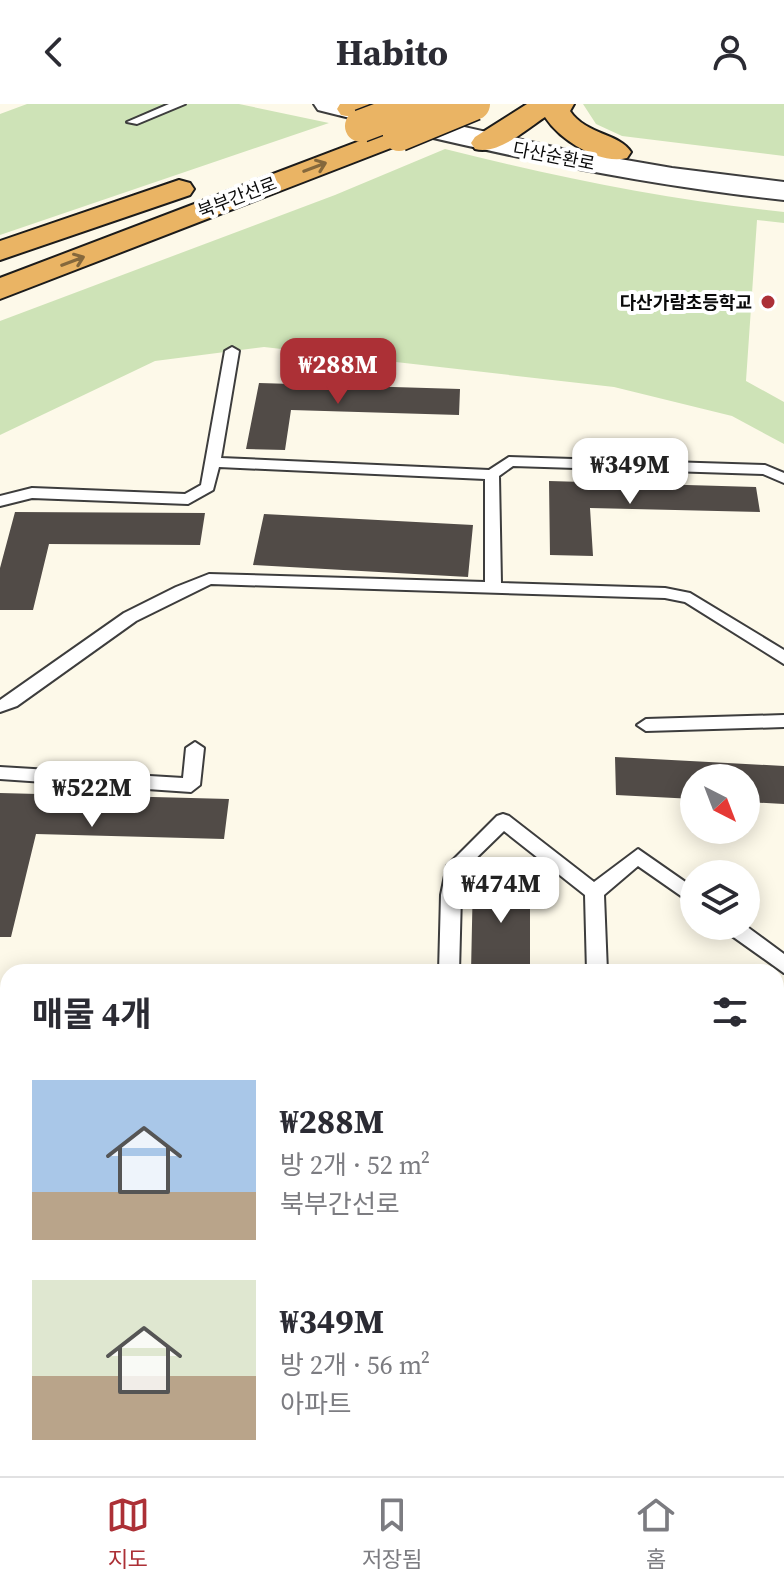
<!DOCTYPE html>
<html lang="ko">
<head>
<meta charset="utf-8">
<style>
	:root { --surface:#fff; --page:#f2f2f3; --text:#2b2b33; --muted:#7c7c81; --line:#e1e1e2; --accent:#ac3036 }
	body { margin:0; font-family:"Source Serif 4","Noto Sans KR",serif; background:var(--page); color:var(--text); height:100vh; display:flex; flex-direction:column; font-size:30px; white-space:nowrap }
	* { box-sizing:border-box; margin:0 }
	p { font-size:26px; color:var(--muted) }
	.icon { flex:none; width:44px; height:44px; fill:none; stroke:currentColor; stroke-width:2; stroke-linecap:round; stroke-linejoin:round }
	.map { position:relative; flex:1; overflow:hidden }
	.details { position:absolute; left:0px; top:860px; width:784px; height:512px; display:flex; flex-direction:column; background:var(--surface); border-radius:24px 24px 0 0; box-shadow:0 4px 20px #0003 }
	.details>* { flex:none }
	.needle { width:52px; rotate:138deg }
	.tools { position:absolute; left:680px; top:660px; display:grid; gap:16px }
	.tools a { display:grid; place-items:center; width:80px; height:80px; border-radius:50%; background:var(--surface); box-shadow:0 4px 20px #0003; font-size:40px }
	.price { position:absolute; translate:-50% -68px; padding:0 18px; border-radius:16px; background:#fff; color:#222; font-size:26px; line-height:52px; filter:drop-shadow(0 2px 4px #0008) }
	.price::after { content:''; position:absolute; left:50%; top:48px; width:24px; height:18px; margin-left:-12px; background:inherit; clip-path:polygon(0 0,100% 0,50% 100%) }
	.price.selected { background:var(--accent); color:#fff }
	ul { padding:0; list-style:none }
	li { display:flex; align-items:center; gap:24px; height:200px; padding:0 32px }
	li span { display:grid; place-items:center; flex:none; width:224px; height:160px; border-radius:0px; color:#555 }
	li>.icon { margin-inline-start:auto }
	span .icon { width:96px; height:96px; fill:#fffc; stroke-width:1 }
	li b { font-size:34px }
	h2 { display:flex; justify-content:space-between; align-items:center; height:96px; padding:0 32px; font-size:34px }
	header { display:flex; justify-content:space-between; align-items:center; height:104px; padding:0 32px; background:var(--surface); font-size:36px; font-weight:700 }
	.dock { display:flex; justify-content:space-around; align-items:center; height:112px; border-top:2px solid var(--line); background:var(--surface); font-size:22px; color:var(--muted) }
	.dock a { display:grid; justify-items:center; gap:4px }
	.dock .selected { color:var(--accent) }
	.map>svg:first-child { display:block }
</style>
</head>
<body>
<header><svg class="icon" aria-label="back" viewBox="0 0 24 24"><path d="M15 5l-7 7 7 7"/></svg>Habito<svg class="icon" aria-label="person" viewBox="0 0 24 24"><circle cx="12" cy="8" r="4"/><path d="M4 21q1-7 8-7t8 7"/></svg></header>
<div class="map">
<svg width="784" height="1372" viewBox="0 0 784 1372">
	<rect width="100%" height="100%" fill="#fdf9e9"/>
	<path fill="#cee3b7" d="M27 0H239L329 19 0 131V10Z
		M583 0H784V52L622 32 596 20Z
		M445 45C557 73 669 96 784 108V119L757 116 746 277 784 298V340L732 312 614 283 264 243 155 257 0 331V217L335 91Z"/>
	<path fill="#514b47" d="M259 279 460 285 459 311 291 306 285 346 246 345Z
		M549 377 756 383 760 408 590 404 593 452 550 451Z
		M15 408 205 409 200 441 49 440 33 506H0V464Z
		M264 410 473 421 468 473 253 461Z
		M615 653 784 662V700L746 698V674H694V695L616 691Z
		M0 689 229 695 224 735 36 730 11 833H0Z
		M473 773 530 775V868H471Z
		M776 1297H784V1372H767L766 1364H776Z"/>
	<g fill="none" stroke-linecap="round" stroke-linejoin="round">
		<g stroke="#3d3d3d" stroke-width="4">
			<path id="service" d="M169 0H185L137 20 127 18Z
				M232 243 239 247 221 354 489 366 509 353 765 361 784 369V379L763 370 513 362 499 372 501 479 665 484 690 489 784 546V560L685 498 665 494 211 480 136 517 17 602 0 608V596L124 509 176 483 209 470 485 478V375L219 363 213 386 188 400 32 394 0 402V392L32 384 185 390 201 381 225 247Z
				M784 611V623L646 627 637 621 646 615Z
				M195 638 204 644 200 681 191 688 0 675V663L183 674 186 644Z
				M503 710 509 712 594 778 638 745 694 784V801L638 762 604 791 607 868H587L585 791 504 727 465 765 461 791 459 868H439L441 791 447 762 497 712Z
				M722 822H746L784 850V869L725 827Z
				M0 920 8 923V944L0 941Z
				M8 1047V1095L0 1099V1050Z
				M0 1190 8 1193V1215L0 1212Z
				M784 1205V1227L776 1228V1206Z
				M137 1364H164L167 1372H140Z
				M675 1364H699L700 1372H676Z"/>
		</g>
		<g stroke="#3d3d3d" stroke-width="4">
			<path id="tertiary" d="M314 0H362L562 45 672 64 784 78V96C626 79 472 45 318 6Z
				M784 962V1010L776 1013V965Z
				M321 1364H387L384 1372H318Z"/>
		</g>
		<g stroke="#1b1b1b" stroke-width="4">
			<path id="trunk" d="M340 0H378C370 12 354 14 341 11L337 5Z
				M527 0H574L570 7C586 31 619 29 631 48L627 54C599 61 560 36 545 13 525 26 499 51 475 45L471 39 475 33Z
				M399 22 409 25 413 31 409 37 0 195V174Z
				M179 76 190 79 194 85 190 91 0 156V137Z"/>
		</g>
		<use href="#service" fill="#fff" fill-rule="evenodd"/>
		<use href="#tertiary" fill="#fff" fill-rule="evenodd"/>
		<use href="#trunk" fill="#eab464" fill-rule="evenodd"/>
		<g stroke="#1b1b1b" stroke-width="35" stroke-linecap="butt">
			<path id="trunk-bridge" d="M361 22 419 0
				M399 31 474 0"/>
		</g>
		<use href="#trunk-bridge" stroke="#eab464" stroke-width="32"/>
	</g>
	<defs><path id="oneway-shaft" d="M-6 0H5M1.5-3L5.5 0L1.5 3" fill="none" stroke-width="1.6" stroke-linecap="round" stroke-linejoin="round" transform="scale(2)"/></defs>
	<g stroke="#85683c">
		<use href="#oneway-shaft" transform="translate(315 63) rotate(-21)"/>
		<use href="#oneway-shaft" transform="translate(73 157) rotate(-21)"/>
	</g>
	<circle fill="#ac3036" stroke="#fff" stroke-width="3" cx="768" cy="198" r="8"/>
	<g text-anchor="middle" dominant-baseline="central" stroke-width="8" stroke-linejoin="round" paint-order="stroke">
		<g font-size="18" fill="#0a0a0a" stroke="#fff">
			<text transform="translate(554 52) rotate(11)">다산순환로</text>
			<text transform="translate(237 93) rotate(-21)">북부간선로</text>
		</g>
		<g font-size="18" font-weight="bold" fill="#0a0a0a" stroke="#fff" text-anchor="end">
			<text x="752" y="198">다산가람초등학교</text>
		</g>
	</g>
</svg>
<div class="tools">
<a><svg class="needle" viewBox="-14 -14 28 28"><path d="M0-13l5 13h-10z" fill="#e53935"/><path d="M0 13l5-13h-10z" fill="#7c7c81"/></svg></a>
<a><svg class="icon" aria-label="layers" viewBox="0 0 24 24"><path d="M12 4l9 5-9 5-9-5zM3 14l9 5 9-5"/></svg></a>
</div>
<b class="price selected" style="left:338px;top:302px">₩288M</b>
<b class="price" style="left:630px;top:402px">₩349M</b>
<b class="price" style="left:92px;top:725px">₩522M</b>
<b class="price" style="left:501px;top:821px">₩474M</b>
<section class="details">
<h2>매물 4개<svg class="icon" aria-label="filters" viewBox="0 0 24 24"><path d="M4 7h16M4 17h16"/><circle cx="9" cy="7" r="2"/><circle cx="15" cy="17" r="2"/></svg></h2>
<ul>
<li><span style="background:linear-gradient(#a9c7e8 70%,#b9a48a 0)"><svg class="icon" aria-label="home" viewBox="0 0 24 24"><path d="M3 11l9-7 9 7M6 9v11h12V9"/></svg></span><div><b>₩288M</b><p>방 2개 · 52 m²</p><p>북부간선로</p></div></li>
<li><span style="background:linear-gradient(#dfe7d0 60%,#b9a48a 0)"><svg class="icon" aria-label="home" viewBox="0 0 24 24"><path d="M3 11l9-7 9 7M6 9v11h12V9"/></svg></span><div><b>₩349M</b><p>방 2개 · 56 m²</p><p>아파트</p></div></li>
</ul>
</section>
</div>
<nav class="dock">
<a class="selected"><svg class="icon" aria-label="map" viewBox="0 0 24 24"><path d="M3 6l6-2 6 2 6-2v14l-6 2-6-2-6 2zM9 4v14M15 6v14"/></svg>지도</a>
<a><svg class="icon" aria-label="saved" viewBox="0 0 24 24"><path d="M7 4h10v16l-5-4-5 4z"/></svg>저장됨</a>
<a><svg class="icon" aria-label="home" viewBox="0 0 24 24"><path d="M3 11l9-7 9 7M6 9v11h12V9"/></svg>홈</a>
</nav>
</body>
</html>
